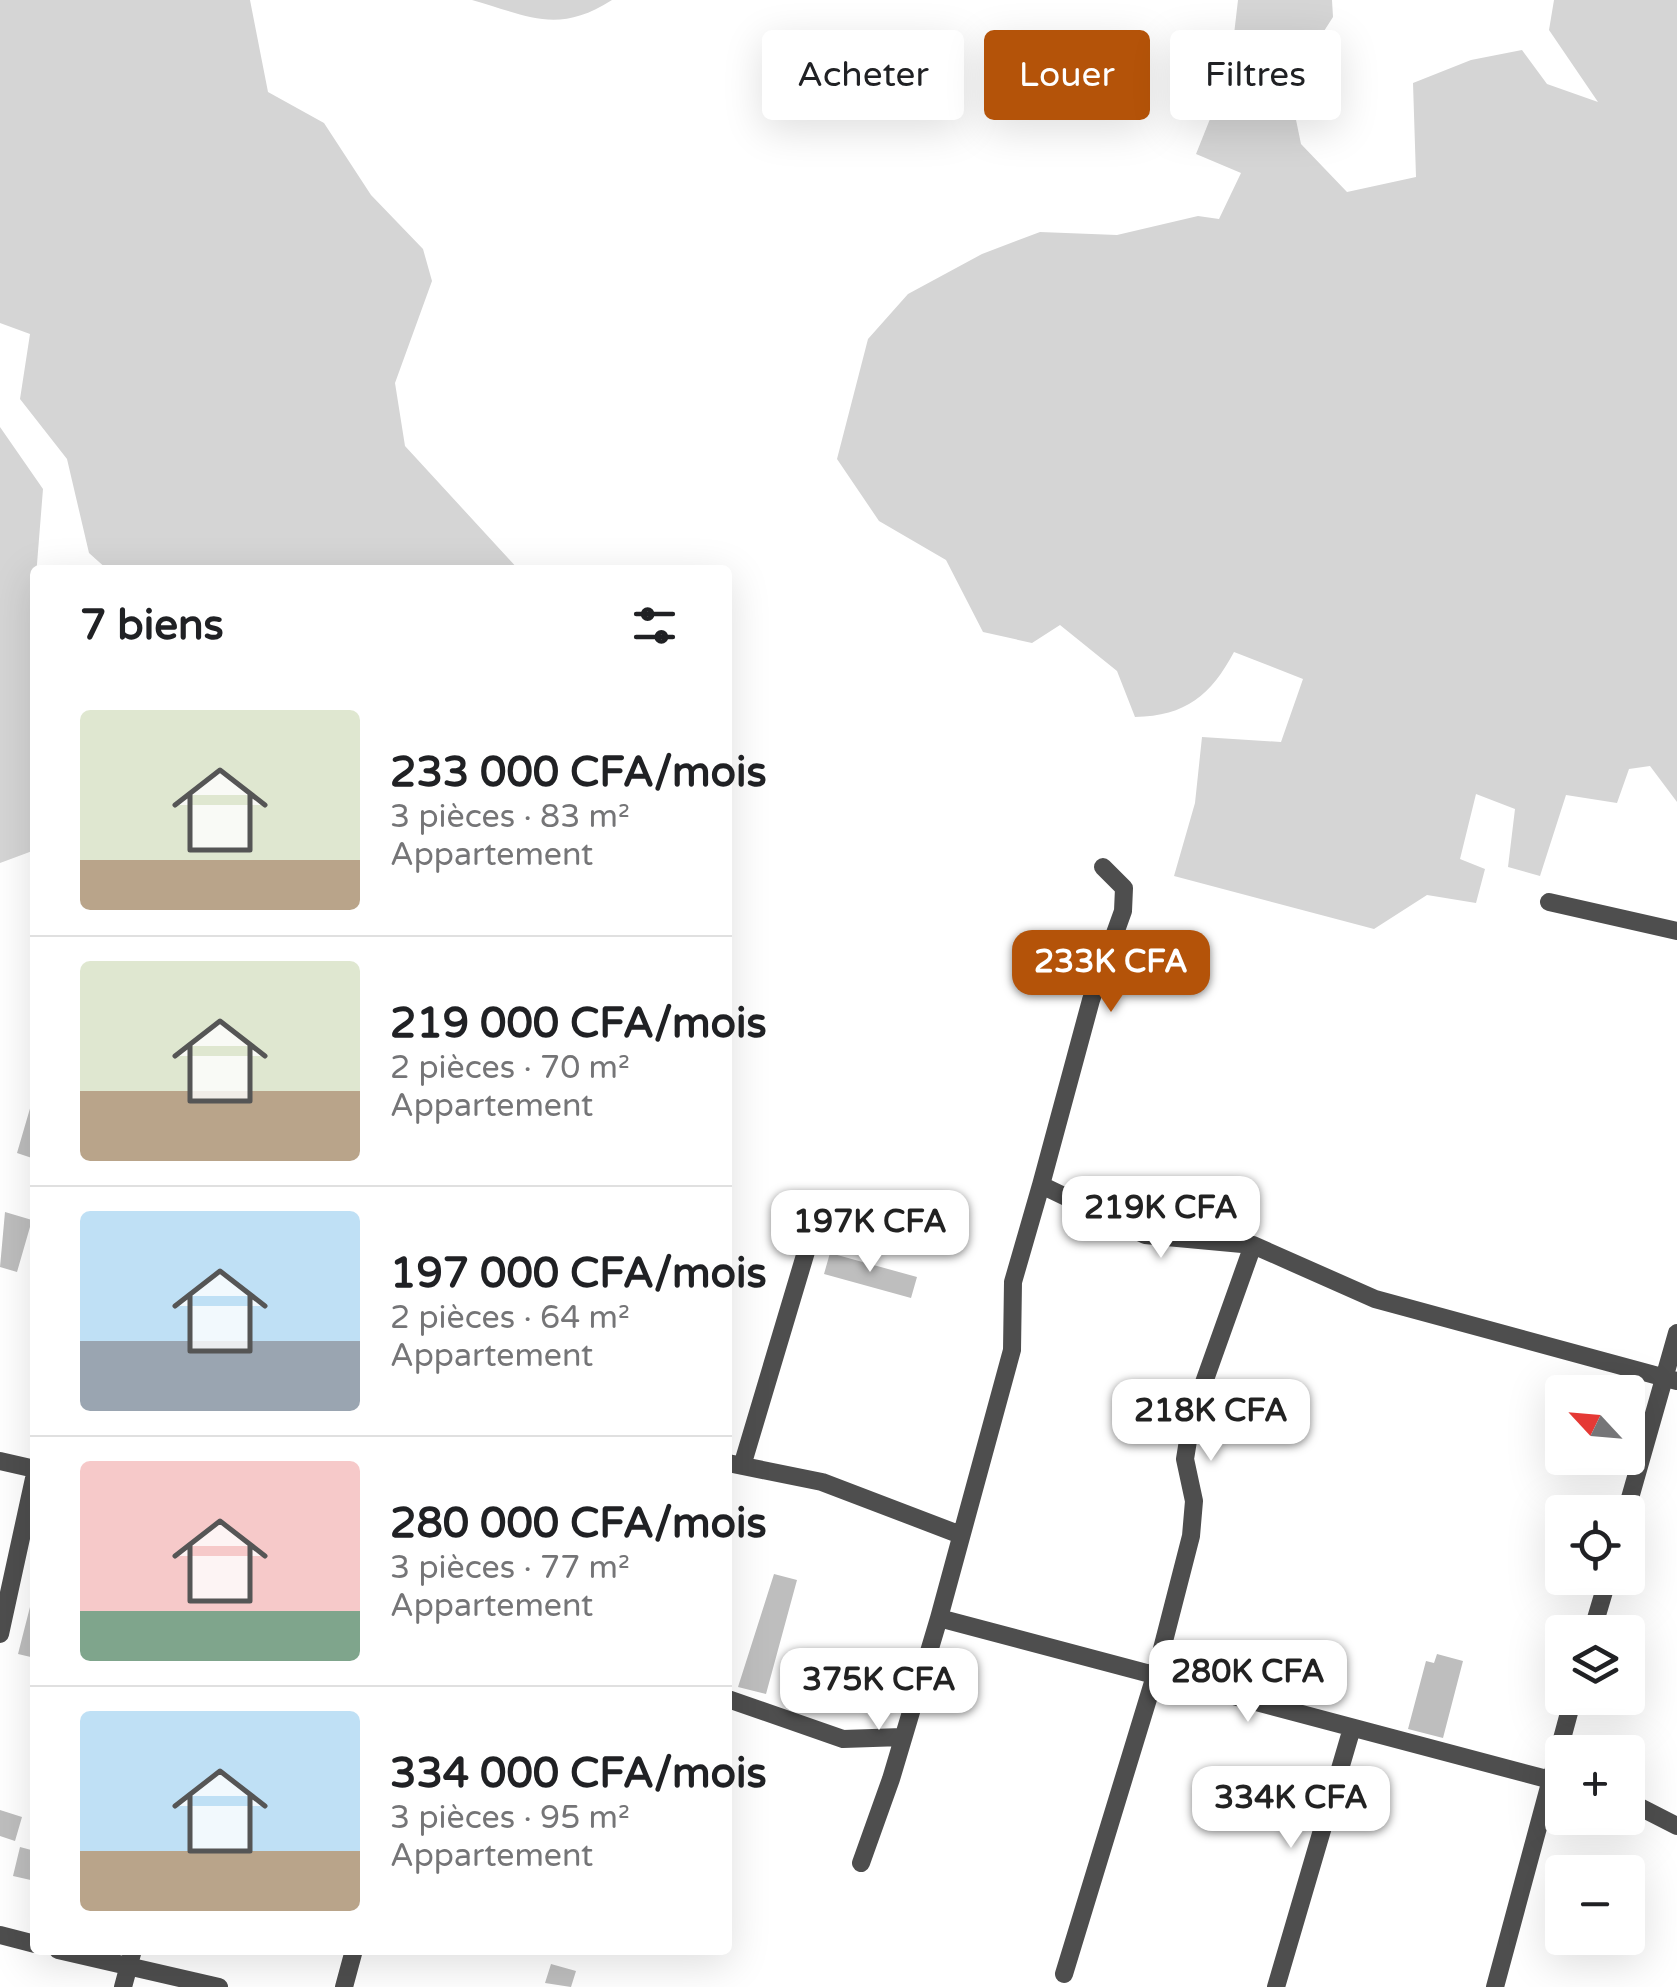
<!DOCTYPE html>
<html lang="fr">
<head>
<meta charset="utf-8">
<style>
	:root { --surface:#fff; --page:#f2f2f2; --text:#202124; --muted:#757577; --line:#e0e0e0; --accent:#b45309 }
	body { margin:0; font-family:"Varela Round",sans-serif; background:var(--page); color:var(--text); height:100vh; display:flex; flex-direction:column; font-size:38px; white-space:nowrap }
	* { box-sizing:border-box; margin:0 }
	p { font-size:32px; color:var(--muted) }
	.icon { flex:none; width:55px; height:55px; fill:none; stroke:currentColor; stroke-width:2; stroke-linecap:round; stroke-linejoin:round }
	.map { position:relative; flex:1; overflow:hidden }
	.sheet { position:absolute; left:30px; top:565px; width:702px; height:1390px; display:flex; flex-direction:column; background:var(--surface); border-radius:10px; box-shadow:0 10px 40px #0002 }
	.sheet>* { flex:none }
	.banner { position:absolute; left:762px; top:30px; width:762px; height:90px; display:flex; gap:20px }
	.needle { width:65px; rotate:296deg }
	.buttons { position:absolute; left:1545px; top:1375px; display:grid; gap:20px }
	.buttons a { display:grid; place-items:center; width:100px; height:100px; border-radius:10px; background:var(--surface); box-shadow:0 10px 40px #0002; font-size:50px }
	.price { position:absolute; translate:-50% -85px; padding:0 22px; border-radius:20px; background:#fff; color:#222; font-size:32px; line-height:65px; filter:drop-shadow(0 2px 5px #0008) }
	.price::after { content:''; position:absolute; left:50%; top:60px; width:30px; height:22px; margin-left:-15px; background:inherit; clip-path:polygon(0 0,100% 0,50% 100%) }
	.price.active { background:var(--accent); color:#fff }
	ul { padding:0; list-style:none }
	li { display:flex; align-items:center; gap:30px; height:250px; padding:0 50px }
	li+li { border-top:2px solid var(--line) }
	li span { display:grid; place-items:center; flex:none; width:280px; height:200px; border-radius:10px; color:#555 }
	li>.icon { margin-inline-start:auto }
	span .icon { width:120px; height:120px; fill:#fffc; stroke-width:1 }
	li b { font-size:42px }
	h2 { display:flex; justify-content:space-between; align-items:center; height:120px; padding:0 50px; font-size:42px }
	.chip { padding:0 35px; border-radius:10px; background:var(--surface); box-shadow:0 10px 40px #0002; font-size:35px; line-height:90px }
	.chip.active { background:var(--accent); color:#fff }
	.map>svg:first-child { display:block }
</style>
</head>
<body>
<div class="map">
<svg width="1677" height="1987" viewBox="0 0 1677 1987">
	<rect width="100%" height="100%" fill="#fff"/>
	<path fill="#d5d5d5" d="M0 0H250L268 92 324 123 371 195 423 249 432 281 395 383 405 446 519 570H108L89 553 67 459 20 399 30 334 0 323Z
		M472 0H612C557 35 529 16 472 0Z
		M1238 0H1332L1333 17 1289 86 1301 144 1347 192 1416 177 1413 83 1471 60 1522 50 1547 84 1598 102 1549 30 1554 0H1677V802L1650 766 1629 769 1617 803 1566 795 1540 876 1508 867 1515 809 1476 794 1460 859 1485 869 1476 903 1427 895 1374 929 1174 876 1195 803 1202 737 1281 742 1303 679 1234 652C1211 695 1186 716 1135 717L1117 671 1060 625 1032 643 983 632 946 560 879 521 837 459 868 339 908 294 982 254 1040 232 1117 235 1198 216 1219 219 1241 173 1196 154 1230 69Z
		M0 427 43 489 33 614 35 850 0 863Z"/>
	<path fill="#bebebe" d="M31 1105 35 1106V1159L17 1153Z
		M5 1212 32 1220 17 1272 0 1267Z
		M830 1253 917 1277 911 1298 824 1274Z
		M774 1574 797 1580 766 1694 738 1687Z
		M30 1607H35V1658L18 1654Z
		M1437 1654 1463 1661 1443 1738 1408 1729 1426 1661 1434 1663Z
		M0 1810 22 1817 15 1841 0 1836Z
		M20 1847 35 1851V1881L13 1876Z
		M551 1964 576 1971 571 1987 545 1983Z"/>
	<g fill="none" stroke-linecap="round" stroke-linejoin="round">
		<path stroke="#4e4e4e" stroke-width="18" d="M1549 902 1677 931
			M1041 1185 1091 1000 1123 911 1124 888 1103 867
			M0 1461 35 1469
			M728 1463 822 1482 961 1535
			M742 1466 814 1225
			M1626 1512 1677 1333
			M939 1618 1562 1783
			M1592 1632 1608 1578
			M0 1634 35 1474
			M728 1699 843 1739 902 1737
			M1628 1801 1677 1826
			M861 1863 891 1779 939 1618 1012 1350 1013 1282 1041 1185 1145 1235 1253 1245 1375 1299 1677 1381
			M0 1935 35 1944
			M58 1950 219 1987
			M1064 1974 1155 1676 1191 1536 1194 1501 1185 1459 1192 1416 1253 1245
			M123 1987 133 1950
			M344 1987 354 1950
			M1276 1987 1352 1728
			M1495 1987 1573 1698"/>
	</g>
</svg>
<div class="buttons">
<a><svg class="needle" viewBox="-14 -14 28 28"><path d="M0-13l5 13h-10z" fill="#e53935"/><path d="M0 13l5-13h-10z" fill="#757577"/></svg></a>
<a><svg class="icon" aria-label="locate" viewBox="0 0 24 24"><circle cx="12" cy="12" r="6"/><path d="M12 2v4M12 18v4M2 12h4M18 12h4"/></svg></a>
<a><svg class="icon" aria-label="layers" viewBox="0 0 24 24"><path d="M12 4l9 5-9 5-9-5zM3 14l9 5 9-5"/></svg></a>
<a>+</a>
<a>−</a>
</div>
<b class="price active" style="left:1111px;top:1015px">233K CFA</b>
<b class="price" style="left:1161px;top:1261px">219K CFA</b>
<b class="price" style="left:870px;top:1275px">197K CFA</b>
<b class="price" style="left:1211px;top:1464px">218K CFA</b>
<b class="price" style="left:1248px;top:1725px">280K CFA</b>
<b class="price" style="left:879px;top:1733px">375K CFA</b>
<b class="price" style="left:1291px;top:1851px">334K CFA</b>
<div class="banner">
<a class="chip">Acheter</a>
<a class="chip active">Louer</a>
<a class="chip">Filtres</a>
</div>
<section class="sheet">
<h2>7 biens<svg class="icon" aria-label="filters" viewBox="0 0 24 24"><path d="M4 7h16M4 17h16"/><circle cx="9" cy="7" r="2"/><circle cx="15" cy="17" r="2"/></svg></h2>
<ul>
<li><span style="background:linear-gradient(#dfe7d0 75%,#b9a48a 0)"><svg class="icon" aria-label="home" viewBox="0 0 24 24"><path d="M3 11l9-7 9 7M6 9v11h12V9"/></svg></span><div><b>233 000 CFA/mois</b><p>3 pièces · 83 m²</p><p>Appartement</p></div></li>
<li><span style="background:linear-gradient(#dfe7d0 65%,#b9a48a 0)"><svg class="icon" aria-label="home" viewBox="0 0 24 24"><path d="M3 11l9-7 9 7M6 9v11h12V9"/></svg></span><div><b>219 000 CFA/mois</b><p>2 pièces · 70 m²</p><p>Appartement</p></div></li>
<li><span style="background:linear-gradient(#bfe0f5 65%,#9aa5b1 0)"><svg class="icon" aria-label="home" viewBox="0 0 24 24"><path d="M3 11l9-7 9 7M6 9v11h12V9"/></svg></span><div><b>197 000 CFA/mois</b><p>2 pièces · 64 m²</p><p>Appartement</p></div></li>
<li><span style="background:linear-gradient(#f6c9c9 75%,#7fa58c 0)"><svg class="icon" aria-label="home" viewBox="0 0 24 24"><path d="M3 11l9-7 9 7M6 9v11h12V9"/></svg></span><div><b>280 000 CFA/mois</b><p>3 pièces · 77 m²</p><p>Appartement</p></div></li>
<li><span style="background:linear-gradient(#bfe0f5 70%,#b9a48a 0)"><svg class="icon" aria-label="home" viewBox="0 0 24 24"><path d="M3 11l9-7 9 7M6 9v11h12V9"/></svg></span><div><b>334 000 CFA/mois</b><p>3 pièces · 95 m²</p><p>Appartement</p></div></li>
</ul>
</section>
</div>
</body>
</html>
